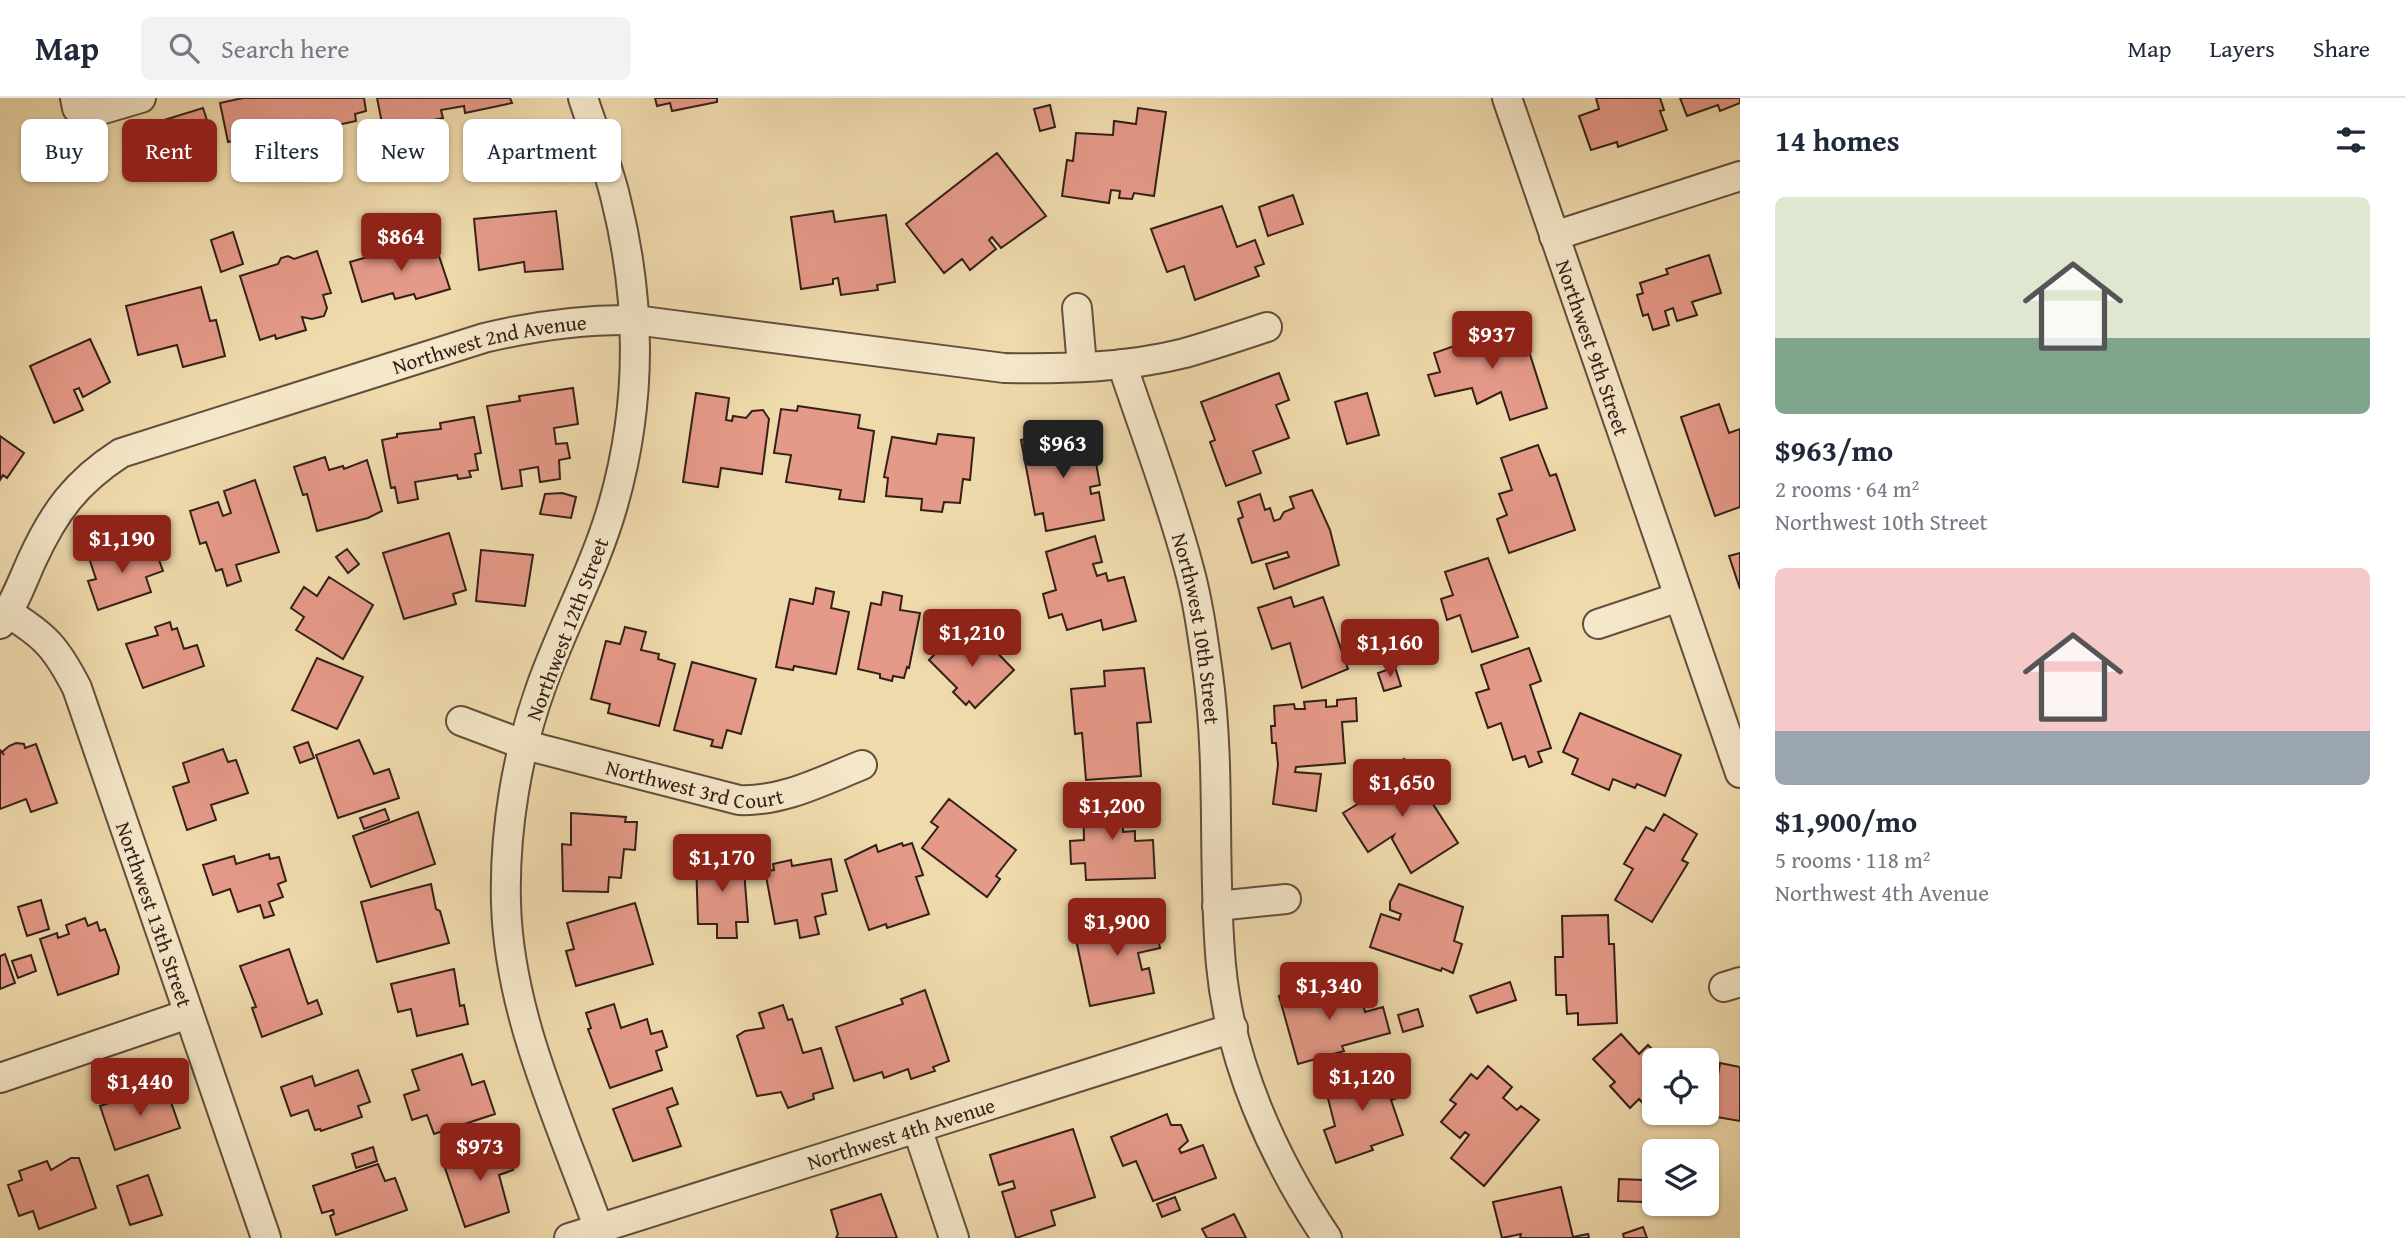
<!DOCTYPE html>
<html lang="en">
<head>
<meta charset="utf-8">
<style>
	:root { --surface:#fff; --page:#f2f2f3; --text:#1f2937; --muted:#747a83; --line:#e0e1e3; --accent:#8f2418 }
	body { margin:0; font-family:"Gentium Book Plus",serif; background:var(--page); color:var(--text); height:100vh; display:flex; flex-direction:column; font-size:26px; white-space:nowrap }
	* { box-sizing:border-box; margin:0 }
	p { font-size:23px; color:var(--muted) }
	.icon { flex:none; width:38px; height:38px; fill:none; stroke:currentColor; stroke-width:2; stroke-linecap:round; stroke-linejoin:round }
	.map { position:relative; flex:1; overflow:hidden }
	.details { display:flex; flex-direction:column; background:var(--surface); width:665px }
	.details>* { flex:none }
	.banner { position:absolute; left:21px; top:21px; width:665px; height:63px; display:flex; gap:14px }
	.controls { position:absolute; left:1642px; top:950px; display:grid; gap:14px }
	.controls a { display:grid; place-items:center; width:77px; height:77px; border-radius:10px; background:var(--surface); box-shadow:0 2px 5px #0004; font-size:35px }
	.price { position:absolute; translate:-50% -60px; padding:0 16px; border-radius:7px; background:var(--accent); color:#fff; font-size:23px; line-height:46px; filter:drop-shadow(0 2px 4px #0008) }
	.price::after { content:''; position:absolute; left:50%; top:42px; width:21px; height:16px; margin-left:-10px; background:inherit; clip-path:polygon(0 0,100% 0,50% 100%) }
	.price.current { background:#222; color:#fff }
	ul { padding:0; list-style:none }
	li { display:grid; align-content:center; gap:14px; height:371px; padding:0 35px }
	li span { display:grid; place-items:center; height:217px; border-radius:10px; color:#555 }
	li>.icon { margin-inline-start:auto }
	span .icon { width:126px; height:126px; fill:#fffc; stroke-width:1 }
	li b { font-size:30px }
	h2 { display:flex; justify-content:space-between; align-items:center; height:84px; padding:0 35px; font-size:30px }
	.tag { padding:0 24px; border-radius:10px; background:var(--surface); box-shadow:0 2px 5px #0004; font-size:24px; line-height:63px }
	.tag.current { background:var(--accent); color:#fff }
	header { display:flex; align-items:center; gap:42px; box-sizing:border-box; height:98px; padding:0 35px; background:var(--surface); border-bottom:2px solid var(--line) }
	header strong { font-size:33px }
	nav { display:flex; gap:38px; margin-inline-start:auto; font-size:24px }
	.search { width:490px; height:63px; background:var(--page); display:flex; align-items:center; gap:18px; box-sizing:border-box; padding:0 24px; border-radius:10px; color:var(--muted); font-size:26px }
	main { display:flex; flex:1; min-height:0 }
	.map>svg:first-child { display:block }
</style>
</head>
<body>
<header>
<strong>Map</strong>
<div class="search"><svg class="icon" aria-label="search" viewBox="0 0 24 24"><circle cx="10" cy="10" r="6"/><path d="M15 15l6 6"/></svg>Search here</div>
<nav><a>Map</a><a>Layers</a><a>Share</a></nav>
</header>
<main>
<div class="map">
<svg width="1740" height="1140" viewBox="0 0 1740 1140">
	<rect width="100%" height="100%" fill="#efdaac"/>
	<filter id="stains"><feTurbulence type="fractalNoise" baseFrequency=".00286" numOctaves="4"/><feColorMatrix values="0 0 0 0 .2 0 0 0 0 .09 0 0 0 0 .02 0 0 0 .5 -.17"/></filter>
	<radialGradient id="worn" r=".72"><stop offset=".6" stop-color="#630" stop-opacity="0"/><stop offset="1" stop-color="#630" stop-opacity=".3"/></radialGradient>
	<path fill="#e59988" stroke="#342019" stroke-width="2" d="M243 0H364L366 13 355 16 356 23 310 33 309 26 286 31 287 38 242 48 240 41 228 44 220 5Z
		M377 0H510L512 5 465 15 464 8 441 12 443 20 398 29 396 22 382 25Z
		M655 0H717V4L672 13 670 5 657 8Z
		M1596 0H1660L1664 12 1660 13 1667 32 1618 49 1617 44 1591 52 1579 18 1599 11Z
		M1680 0H1740V5L1720 13 1718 7 1687 18Z
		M1050 7 1055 29 1040 33 1034 11Z
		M203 10 215 47 204 51 206 58 162 72 160 65 147 69 135 31Z
		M1138 10 1166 14 1154 98 1134 95 1132 101 1119 100 1120 93 1111 92 1109 105 1062 98 1067 62 1073 63 1076 35 1113 37 1114 23 1136 26Z
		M997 55 1046 118 1001 150 992 139 989 142 996 151 970 172 962 161 944 175 906 126Z
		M1293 97 1303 126 1268 138 1259 109Z
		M1222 108 1237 149 1255 142 1264 166 1255 169 1259 178 1195 202 1184 168 1167 174 1151 131Z
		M556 113 563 171 525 174 524 164 479 172 474 121Z
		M833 113 835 124 886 117 895 184 877 187 878 192 841 197 838 180 833 181V186L801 191 791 119Z
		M233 134 243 166 221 174 211 142Z
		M433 140 450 191 416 201 414 196 395 201 393 195 362 204 350 164Z
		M317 153 331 195 323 197 327 210 324 218 312 221 302 219 306 232 276 241 275 237 260 242 240 178 278 166 281 160 288 158 294 161Z
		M1709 157 1721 195 1692 204 1697 217 1677 223 1673 210 1665 213 1669 227 1653 232 1648 216 1643 218 1637 197 1643 195 1640 185 1668 176 1666 171Z
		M201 189 210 223 216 222 225 258 183 269 177 247 138 257 126 208Z
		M1520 225 1547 310 1510 322 1501 294 1477 306 1472 290 1435 298 1428 277 1440 274 1434 255Z
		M90 241 110 284 83 299 79 290 74 292 83 312 54 325 30 268Z
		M1279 275 1289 302 1276 307 1289 340 1253 353 1261 375 1226 388 1210 344 1215 342 1201 304Z
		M573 290 578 326 554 330 556 346 567 345 570 360 559 362 560 381 540 384 538 369 520 372 522 388 502 391 487 308 520 303 519 298Z
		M696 295 729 300 726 322 732 323 733 318 746 320 752 313 763 312 769 321 762 376 721 370 718 389 683 384Z
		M1367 295 1379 337 1347 346 1335 304Z
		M1719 306 1729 335 1740 331V409L1715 418 1681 319Z
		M798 308 860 317 858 330 874 333 864 404 839 401 841 392 786 384 791 357 774 355 781 311 797 313Z
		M474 319 481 355 475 356 478 372 469 373 471 379 458 381 457 377 415 384 418 401 398 405 395 389 391 390 382 342 397 339V336L441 331 440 325Z
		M1065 333 1066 342 1079 339 1080 345 1092 343 1100 387 1090 389 1091 396 1099 394 1104 422 1046 433 1043 415 1035 417 1021 342Z
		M938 336 974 340 970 382 963 381 960 405 944 404 942 414 921 412 922 401 886 398 888 380 884 379 892 339 936 346Z
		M0 338 24 355 7 380 3 377 0 382Z
		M1538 347 1550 378 1556 376 1575 432 1509 455 1497 421 1507 417 1499 396 1512 392 1501 360Z
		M325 359 329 372 343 368 344 371 367 362 382 413 368 420 317 433 307 396 303 397 294 369Z
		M255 382 279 454 236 467 241 483 227 488 222 471 216 473 206 444 200 446 190 413 218 404 223 418 231 415 224 393Z
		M1312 392 1330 432 1339 467 1274 491 1266 466 1289 459 1287 454 1252 465 1238 421 1243 419 1238 404 1260 396 1265 412 1270 410 1274 423 1280 421 1284 414 1294 410 1290 399Z
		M562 395 576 399 571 420 540 416 545 396Z
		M449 435 466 492 453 496 456 506 404 521 383 455Z
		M1095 438 1102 464 1093 466 1097 478 1106 475 1108 483 1124 479 1136 523 1103 532 1101 522 1067 532 1062 516 1049 520 1043 496 1056 492 1046 454Z
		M135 445 139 457 155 451 163 473 146 479 151 494 98 512 88 483 96 481 89 460Z
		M347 451 359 466 348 475 336 459Z
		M481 452 533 457 525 508 476 503Z
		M1740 455V491L1729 458Z
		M1488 460 1518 539 1472 554 1460 517 1447 522 1441 501 1453 497 1445 474Z
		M329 479 373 507 343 561 296 532 304 519 291 510 304 489 317 498Z
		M816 490 834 494 831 510 849 514 836 576 794 568 793 572 776 569 790 501 813 506Z
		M883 494 902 498 900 512 920 515 909 570 907 569 904 580 893 578 892 583 880 580V576L858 571 871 505 881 507Z
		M1291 499 1294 509 1323 499 1348 571 1302 590 1290 545 1272 551 1258 510Z
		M170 524 172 532 177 530 184 551 197 547 204 568 143 590 126 546 158 537 155 529Z
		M625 529 646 534 641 552 659 556 658 561 675 566 659 628 608 615 610 606 591 601 606 543 620 546Z
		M978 535 1014 572 975 610 969 603 966 607 953 594 957 590 929 562 952 539 962 550Z
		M1529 550 1541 583 1530 587 1551 650 1538 654 1542 664 1529 669 1525 658 1513 662 1501 625 1488 630 1476 595 1489 591 1481 567Z
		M317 560 363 579 337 631 292 612Z
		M692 564 756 581 741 636 727 632 722 650 711 648 713 642 674 632Z
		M1395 569 1401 588 1384 593 1378 575Z
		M1144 570 1151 624 1137 625 1141 678 1086 682 1082 635 1075 636 1071 591 1105 588 1104 573Z
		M1356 600 1357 623 1342 624 1345 665 1296 669 1295 674 1321 676 1316 713 1273 706 1278 667 1276 645H1272L1271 628H1275L1274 608 1294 606 1295 611H1305L1304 604 1326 602V609L1337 608V602Z
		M1580 615 1681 657 1665 698 1637 686 1635 690 1613 681 1609 692 1572 676 1578 661 1563 654Z
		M359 642 374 676 389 671 399 700 338 720 316 657Z
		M308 644 314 660 300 665 294 649Z
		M16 645 24 646 25 650 36 646 57 705 31 714 26 701 0 711V652L4 657 2 654 9 648Z
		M223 651 228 664 236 662 248 695 211 707 216 722 187 732 173 689 189 684 183 665Z
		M1404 661 1458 745 1411 775 1392 741 1394 737 1368 754 1343 715 1374 696 1379 703 1385 699 1373 681Z
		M1133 697 1135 723H1123V734L1135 733V743L1153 742 1155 780 1086 782 1085 765 1071 766 1070 743 1084 742 1083 702Z
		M949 701 1016 752 996 778 1000 781 987 799 922 750 938 729 931 724Z
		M385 711 389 722 364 731 360 720Z
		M418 714 435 766 371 789 353 738Z
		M571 715 626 719 625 724H637L635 752 624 751 621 780 609 779 608 794 563 793 562 746 571 747Z
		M1664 716 1697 736 1682 762 1688 765 1652 824 1615 802 1633 771 1624 766 1646 729 1654 733Z
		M902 745 903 748 912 745 923 777 916 779 929 816 887 830 886 826 869 832 845 762 876 747 878 754Z
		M269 756 270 761 279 759 286 783 278 786 283 799 269 804 274 817 264 820 260 807 238 814 230 791 213 797 203 767 234 758 236 766Z
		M707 756H719L720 760 743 759 748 824H736L737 840H717V826H698L696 762 707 761Z
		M831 761 837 793 822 796 826 816 815 819 819 836 800 840 797 822 775 826 765 773 774 772 773 766 791 762 792 768Z
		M431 786 436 811 440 813 449 845 377 864 361 804Z
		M1399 786 1463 809 1454 843 1462 846 1453 875 1442 870 1441 873 1370 849 1381 816 1399 822 1401 816 1390 812V804Z
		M41 802 49 831 27 838 18 809Z
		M635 805 653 866 576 888 566 853 574 851 567 825Z
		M1153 815 1160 850 1138 855 1142 872 1149 870 1154 895 1090 908 1074 832Z
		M1608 817 1609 846H1614L1617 925 1578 927V915L1567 916 1566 897H1556L1555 859H1563L1562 818Z
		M85 820 88 828 97 824 100 833 105 831 119 869 118 876 58 897 40 841 57 835 58 840 69 836 66 827Z
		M289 851 308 906 317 902 322 916 262 939 252 910 256 909 240 868Z
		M5 856 15 885 0 891V858Z
		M31 857 36 873 18 880 12 863Z
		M454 871 460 908 464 907 468 926 417 938 411 911 398 914 391 886Z
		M1510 884 1516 902 1477 915 1470 898Z
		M1315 888 1320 905H1324L1321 898 1345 891 1347 896 1360 893 1365 914 1383 909 1390 935 1342 948 1344 953 1298 966 1279 898Z
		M925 892 949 963 933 969 935 973 911 981 908 971 884 980 882 974 854 983 836 929 903 906 901 901Z
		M614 906 621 930 647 921 651 936 662 933 667 949 656 953 662 972 610 990 588 931 591 930 586 915Z
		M783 907 788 922 792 921 803 955 821 950 833 990 813 996 814 1001 788 1010 781 994 757 998 737 938 745 933 764 930 759 915Z
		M1418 911 1423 928 1403 934 1398 917Z
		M1621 936 1639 956 1648 947 1663 962H1654V1015H1675L1662 1026 1639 1001 1630 1010 1610 988 1615 984 1593 961Z
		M462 956 472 987 484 983 495 1016 434 1036 427 1017 412 1022 404 997 419 992 412 972Z
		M1720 965 1740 969V1023L1711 1018Z
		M1488 968 1512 989 1503 1000 1517 1012 1521 1008 1539 1022 1484 1088 1451 1060 1469 1037 1465 1034 1460 1040 1441 1024 1456 1006 1450 1002 1471 976 1477 981Z
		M358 972 370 1004 358 1008 362 1019 321 1033 320 1031 315 1032 308 1012 291 1018 281 989 312 978 315 988Z
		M1348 973 1352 983 1382 973 1384 979 1399 974 1406 997 1391 1002 1403 1037 1371 1048 1373 1052 1336 1065 1324 1032 1335 1028 1323 981Z
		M166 990 180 1030 115 1052 100 1008 152 991 153 994Z
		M672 990 678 1006 667 1010 681 1048 633 1063 613 1011Z
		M1167 1016 1171 1027H1181L1188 1043 1179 1051 1181 1055 1203 1047 1216 1080 1153 1103 1136 1063 1123 1068 1111 1039Z
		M1073 1031 1095 1099 1051 1113 1055 1127 1016 1140 1002 1094 1015 1090 1013 1083 999 1087 990 1057Z
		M503 1042 513 1072 499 1077 509 1114 465 1129 443 1064Z
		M373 1049 377 1063 356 1070 352 1056Z
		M71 1060H79L96 1110 39 1131 33 1113 19 1118 8 1087 22 1082 19 1073 47 1063 51 1072Z
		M378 1066 385 1083 395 1080 407 1112 336 1137 330 1118 334 1116 333 1112 322 1115 313 1088Z
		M148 1077 162 1117 130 1127 117 1088Z
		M1619 1081 1644 1082 1643 1104 1618 1103Z
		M1561 1089 1573 1139 1588 1136 1589 1140H1520L1521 1136 1502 1140 1493 1104Z
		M881 1096 897 1140H836L838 1136 831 1112Z
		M1175 1099 1180 1112 1162 1119 1157 1106Z
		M1234 1116 1246 1140H1207L1202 1131Z
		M1643 1129 1647 1140H1624L1623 1136Z"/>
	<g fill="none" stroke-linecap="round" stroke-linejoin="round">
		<g stroke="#634e3e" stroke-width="32">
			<g id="minor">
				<path d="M75 0 77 10 90 15 141 0"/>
				<path d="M583 0C594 34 608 67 616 102 641 202 642 306 613 407 595 470 563 527 541 589 517 656 504 733 506 805 509 921 564 1031 602 1140"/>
				<path id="s1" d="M1507 0 1740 675"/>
				<path d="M1554 138 1740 78"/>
				<path d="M1077 210 1082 268"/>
				<path id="s2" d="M1122 266C1144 332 1170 399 1188 467 1198 502 1203 540 1208 576 1221 672 1212 770 1221 867 1230 964 1273 1060 1327 1140"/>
				<path id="s3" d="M8 515C46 538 57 551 77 590L266 1140"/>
				<path id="s4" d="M0 526C14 507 22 484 32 462 54 414 76 384 121 355L484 240C534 228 583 221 635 222L1004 270C1064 271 1126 270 1185 255 1213 247 1240 238 1267 229"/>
				<path d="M1598 526 1679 499"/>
				<path id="s5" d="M461 623 525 647 739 702C782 704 822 683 862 667"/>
				<path d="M1217 808 1286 801"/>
				<path d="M1724 889 1740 884"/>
				<path d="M0 980 188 916"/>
				<path d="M917 1030 954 1140"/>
				<path id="s6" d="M569 1140 1233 930"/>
			</g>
		</g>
		<use href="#minor" stroke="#f5e7c9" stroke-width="28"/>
	</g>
	<g text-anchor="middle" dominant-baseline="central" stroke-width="6" stroke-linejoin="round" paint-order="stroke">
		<g font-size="21" fill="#342019" stroke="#f5e7c9">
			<text stroke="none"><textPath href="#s4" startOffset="598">Northwest 2nd Avenue</textPath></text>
			<text stroke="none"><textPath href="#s1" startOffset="264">Northwest 9th Street</textPath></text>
			<text transform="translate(567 531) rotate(-69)">Northwest 12th Street</text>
			<text stroke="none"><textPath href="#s2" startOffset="276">Northwest 10th Street</textPath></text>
			<text stroke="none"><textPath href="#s5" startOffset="243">Northwest 3rd Court</textPath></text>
			<text stroke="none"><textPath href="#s3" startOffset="343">Northwest 13th Street</textPath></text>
			<text stroke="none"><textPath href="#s6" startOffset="348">Northwest 4th Avenue</textPath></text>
		</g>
	</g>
	<rect width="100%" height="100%" filter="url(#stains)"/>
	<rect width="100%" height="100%" fill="url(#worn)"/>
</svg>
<div class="controls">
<a><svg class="icon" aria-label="locate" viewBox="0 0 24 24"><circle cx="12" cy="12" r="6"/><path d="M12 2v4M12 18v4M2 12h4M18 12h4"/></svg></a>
<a><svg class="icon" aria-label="layers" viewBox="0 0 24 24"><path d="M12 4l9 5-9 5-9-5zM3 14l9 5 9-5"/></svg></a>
</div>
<b class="price" style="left:401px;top:175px">$864</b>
<b class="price" style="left:1492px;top:273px">$937</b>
<b class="price current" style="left:1063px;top:382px">$963</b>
<b class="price" style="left:122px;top:477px">$1,190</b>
<b class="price" style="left:972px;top:571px">$1,210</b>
<b class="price" style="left:1390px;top:581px">$1,160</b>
<b class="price" style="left:1402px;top:721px">$1,650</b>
<b class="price" style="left:1112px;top:744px">$1,200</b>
<b class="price" style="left:722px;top:796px">$1,170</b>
<b class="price" style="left:1117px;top:860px">$1,900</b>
<b class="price" style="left:1329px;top:924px">$1,340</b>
<b class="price" style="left:1362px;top:1015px">$1,120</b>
<b class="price" style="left:140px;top:1020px">$1,440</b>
<b class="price" style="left:480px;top:1085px">$973</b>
<div class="banner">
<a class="tag">Buy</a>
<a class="tag current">Rent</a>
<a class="tag">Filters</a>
<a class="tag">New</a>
<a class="tag">Apartment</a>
</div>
</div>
<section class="details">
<h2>14 homes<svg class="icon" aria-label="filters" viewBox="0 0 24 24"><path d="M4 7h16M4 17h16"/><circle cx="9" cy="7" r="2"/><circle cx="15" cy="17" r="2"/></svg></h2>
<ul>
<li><span style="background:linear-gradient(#dfe7d0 65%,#7fa58c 0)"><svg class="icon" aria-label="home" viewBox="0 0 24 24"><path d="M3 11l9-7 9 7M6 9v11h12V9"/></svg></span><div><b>$963/mo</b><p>2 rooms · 64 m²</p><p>Northwest 10th Street</p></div></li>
<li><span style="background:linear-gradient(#f6c9c9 75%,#9aa5b1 0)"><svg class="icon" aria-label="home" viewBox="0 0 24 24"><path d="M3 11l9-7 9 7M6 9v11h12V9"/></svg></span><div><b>$1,900/mo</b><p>5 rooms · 118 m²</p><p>Northwest 4th Avenue</p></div></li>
</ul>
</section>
</main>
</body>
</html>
